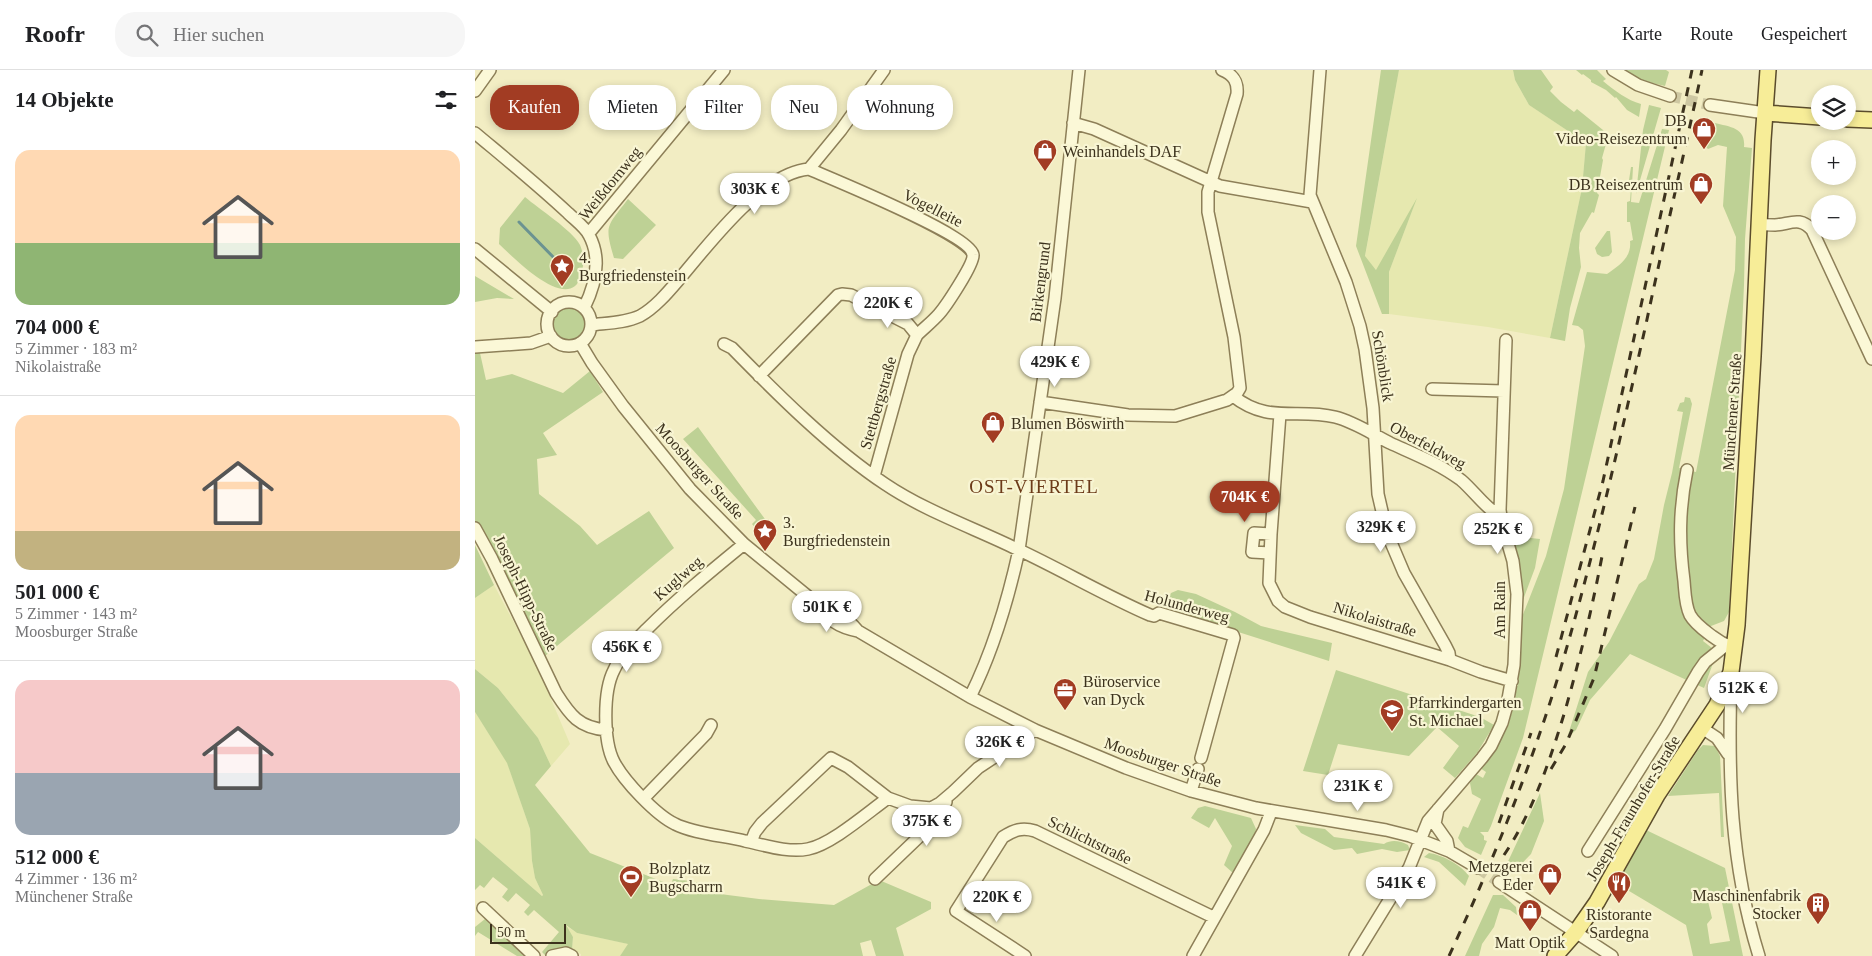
<!DOCTYPE html>
<html lang="de">
<head>
<meta charset="utf-8">
<style>
	:root { --surface:#fff; --page:#f6f6f6; --text:#202124; --muted:#757577; --line:#e0e0e0; --accent:#a23c23 }
	body { margin:0; font-family:"Times New Roman",serif; background:var(--page); color:var(--text); height:100vh; display:flex; flex-direction:column; font-size:19px; white-space:nowrap }
	* { box-sizing:border-box; margin:0 }
	p { font-size:16px; color:var(--muted) }
	.icon { flex:none; width:28px; height:28px; fill:none; stroke:currentColor; stroke-width:2; stroke-linecap:round; stroke-linejoin:round }
	.map { position:relative; flex:1; overflow:hidden }
	.side { display:flex; flex-direction:column; background:var(--surface); width:475px }
	.side>* { flex:none }
	.guide { position:absolute; left:15px; top:15px; width:475px; height:45px; display:flex; gap:10px }
	.buttons { position:absolute; left:1336px; top:15px; display:grid; gap:10px }
	.buttons a { display:grid; place-items:center; width:45px; height:45px; border-radius:50%; background:var(--surface); box-shadow:0 2px 8px #0003; font-size:25px }
	.scale { position:absolute; left:15px; bottom:12px; width:76px; box-sizing:border-box; padding-left:5px; border:2px solid #3c321d; border-top:0; font-size:14px; line-height:18px; white-space:nowrap; color:#3c321d; -webkit-text-stroke:4px #f8f5d3; paint-order:stroke }
	.price { position:absolute; translate:-50% -42px; padding:0 11px; border-radius:18px; background:#fff; color:#222; font-size:16px; line-height:32px; filter:drop-shadow(0 1px 2px #0008) }
	.price::after { content:''; position:absolute; left:50%; top:30px; width:15px; height:11px; margin-left:-8px; background:inherit; clip-path:polygon(0 0,100% 0,50% 100%) }
	.price.active { background:var(--accent); color:#fff }
	ul { padding:0; list-style:none }
	li { display:grid; align-content:center; gap:10px; height:265px; padding:0 15px }
	li+li { border-top:1px solid var(--line) }
	li span { display:grid; place-items:center; height:155px; border-radius:15px; color:#555 }
	li>.icon { margin-inline-start:auto }
	span .icon { width:90px; height:90px; fill:#fffc; stroke-width:1 }
	li b { font-size:21px }
	h2 { display:flex; justify-content:space-between; align-items:center; height:60px; padding:0 15px; font-size:21px }
	.tag { padding:0 18px; border-radius:20px; background:var(--surface); box-shadow:0 2px 8px #0003; font-size:18px; line-height:45px }
	.tag.active { background:var(--accent); color:#fff }
	header { display:flex; align-items:center; gap:30px; box-sizing:border-box; height:70px; padding:0 25px; background:var(--surface); border-bottom:1px solid var(--line) }
	header strong { font-size:24px }
	nav { display:flex; gap:28px; margin-inline-start:auto; font-size:18px }
	.search { width:350px; height:45px; background:var(--page); display:flex; align-items:center; gap:12px; box-sizing:border-box; padding:0 18px; border-radius:20px; color:var(--muted); font-size:19px }
	main { display:flex; flex:1; min-height:0 }
	.map>svg:first-child { display:block }
</style>
</head>
<body>
<header>
<strong>Roofr</strong>
<div class="search"><svg class="icon" aria-label="search" viewBox="0 0 24 24"><circle cx="10" cy="10" r="6"/><path d="M15 15l6 6"/></svg>Hier suchen</div>
<nav><a>Karte</a><a>Route</a><a>Gespeichert</a></nav>
</header>
<main>
<section class="side">
<h2>14 Objekte<svg class="icon" aria-label="filters" viewBox="0 0 24 24"><path d="M4 7h16M4 17h16"/><circle cx="9" cy="7" r="2"/><circle cx="15" cy="17" r="2"/></svg></h2>
<ul>
<li><span style="background:linear-gradient(#ffd9b3 60%,#8fb573 0)"><svg class="icon" aria-label="home" viewBox="0 0 24 24"><path d="M3 11l9-7 9 7M6 9v11h12V9"/></svg></span><div><b>704 000 €</b><p>5 Zimmer · 183 m²</p><p>Nikolaistraße</p></div></li>
<li><span style="background:linear-gradient(#ffd9b3 75%,#c2b280 0)"><svg class="icon" aria-label="home" viewBox="0 0 24 24"><path d="M3 11l9-7 9 7M6 9v11h12V9"/></svg></span><div><b>501 000 €</b><p>5 Zimmer · 143 m²</p><p>Moosburger Straße</p></div></li>
<li><span style="background:linear-gradient(#f6c9c9 60%,#9aa5b1 0)"><svg class="icon" aria-label="home" viewBox="0 0 24 24"><path d="M3 11l9-7 9 7M6 9v11h12V9"/></svg></span><div><b>512 000 €</b><p>4 Zimmer · 136 m²</p><p>Münchener Straße</p></div></li>
</ul>
</section>
<div class="map">
<svg width="1397" height="886" viewBox="0 0 1397 886">
	<rect width="100%" height="100%" fill="#f2edc3"/>
	<path fill="#e6e8af" d="M924 0H1038L1040 10 1054 35 1111 73 1107 118 1075 268 1013 257 914 244V202L940 133 902 201 890 187Z
		M19 515 62 596 95 674 76 696 63 668 23 618 0 599V528Z
		M0 642 32 692 55 759 57 791 60 808 68 825 67 826 0 768Z
		M90 855 102 863 154 874 145 886H106V884L97 880 98 867Z"/>
	<path fill="#bed195" fill-rule="evenodd" d="M906 0H924L890 186 901 200 942 128 914 202V244H907L881 176Z
		M1038 0H1066L1078 17 1075 21 1086 32 1099 42 1102 39 1128 60 1133 67 1127 88 1128 90 1122 123 1124 125 1119 143 1117 142 1105 163 1104 178 1106 197 1095 238 1090 271 1075 268 1107 118 1111 73 1054 35 1040 10Z
		M1101 0H1122L1131 9 1128 11C1140 21 1152 30 1166 34L1164 47 1152 40 1141 27 1140 28 1131 20 1116 12V10L1108 4 1107 5Z
		M1147 0H1191L1194 2 1190 16 1168 11Z
		M1174 35 1186 38 1161 124 1168 60Z
		M1236 52C1253 57 1271 56 1269 77L1277 78 1270 169 1269 215 1254 542 1249 551 1236 556 1228 571 1242 582 1229 618 1155 584 1115 630 1101 660 1092 668 1113 602 1134 572 1164 514 1171 509 1179 489 1189 435 1197 403 1208 342 1202 341 1205 333 1209 332 1210 327 1215 328 1217 334 1204 398 1221 402 1260 200 1261 167 1248 136 1252 77 1243 75 1233 79 1229 75Z
		M1187 59 1194 60 1048 668 1016 756 1013 762H1005L1009 766V770L1012 771 1006 785 990 777 983 768 988 756 993 758 1006 729 997 724 995 713 1001 704 1008 708 1011 702 1005 698 1024 672 1033 656 1038 638 1043 612 1047 547 1071 486 1089 419 1110 276 1108 260 1103 256 1097 255 1112 202 1132 204C1143 196 1157 188 1155 171L1158 170 1155 152H1152V132L1155 131 1156 118 1153 117 1156 97H1158L1156 132 1164 133Z
		M50 127C64 139 97 160 105 175 109 184 109 197 106 206 94 245 38 187 24 174L25 158Z
		M153 129 181 155 148 189 139 188C129 154 132 157 153 129Z
		M1132 161H1135L1137 182 1134 186 1127 187 1122 184 1120 178Z
		M0 206 39 229 22 228 0 232Z
		M78 254a16 16 0 1 1 32 0a16 16 0 1 1-32 0Z
		M0 283H5L11 310 37 304 88 323 115 301 128 322 68 363 82 385 62 389 64 424 105 456 122 475 174 441 199 478 70 586 32 508 0 456Z
		M223 357 300 463 292 472 277 454 281 450 208 369Z
		M1036 466 1065 469 1060 498 1048 530 1044 492Z
		M0 475 19 515 0 528Z
		M703 520 721 524 760 542 786 556 857 573 854 591 688 538 696 523Z
		M0 599 23 618 63 668 76 696 60 715 115 783 191 813 196 814 198 809 215 811 243 817 245 824 284 829 359 835 404 810 456 832V839L421 858 429 886H401L396 870 385 873 388 886H145L153 874 102 863 91 855 98 867 97 880 82 879 70 885 67 882 84 862 59 840 53 846 49 842 55 835 41 823 33 832 27 827 33 819 18 807 9 818 5 815 0 820V768L67 826 68 825 60 808 57 791 55 759 32 693 0 642Z
		M861 600 1005 647 1019 655 1002 683 980 708 968 698 984 676 962 657 934 686 863 674 853 705 828 701Z
		M1228 675 1240 676 1245 686 1249 767H1246L1244 723 1193 726 1223 680Z
		M1065 723 1069 751 1056 784 1037 804 1029 800Z
		M730 736 776 748 781 759 779 770 758 803 749 795 757 776 740 748 734 758 716 748 723 738Z
		M820 755 850 759 859 767 909 774C917 769 925 771 933 775L935 780 922 782 907 779 882 784 877 778 859 780 826 763Z
		M1169 759 1250 798 1268 886H1218L1211 855 1144 815 1147 808V801ZM1246 828 1255 871 1235 874 1232 854 1237 848 1233 831Z
		M954 783C968 785 986 795 994 806L990 816 964 792 949 787Z
		M1018 825H1028L1041 837 1042 845 1035 840 1025 838 1019 857 1007 874 1004 886H990Z
		M10 849 19 855 54 886H42L3 862 0 866V857Z"/>
	<g fill="none" stroke-linecap="round" stroke-linejoin="round">
		<path stroke="#6b9391" stroke-width="3" d="M44 152 85 194"/>
		<path stroke="#cec8a2" stroke-width="11" stroke-dasharray="11 5.5" stroke-linecap="butt" d="M1195 26 1235 35
			M1003 798 1024 812"/>
		<g stroke="#8d7f58" stroke-width="14">
			<path id="minor" d="M845 0 835 125 871 212 885 256 890 279 898 338 903 424 912 463 929 503 970 575 974 583 975 590
				M1138 0 1163 15 1195 26
				M0 21 15 0
				M1235 35 1290 43
				M598 53 619 59 745 116 837 132
				M0 63C31 89 63 115 93 143 100 150 110 157 114 165 127 189 120 216 109 238
				M334 99C357 109 497 166 498 185 499 194 471 236 464 244 457 252 449 258 442 265
				M1284 154C1289 155 1295 155 1300 155 1315 154 1325 146 1337 160L1397 289
				M114 163 249 0
				M0 179 77 242
				M72 254a22 22 0 1 1 44 0a22 22 0 1 1-44 0Z
				M116 255C132 253 150 253 165 246 181 237 194 221 206 207 235 173 287 103 334 99L366 60 409 0
				M105 273 117 293 148 336 215 419 269 474 341 533C350 548 365 558 383 561
				M249 274 257 278C302 324 356 378 410 414 450 441 499 458 542 479 587 500 629 525 675 545L679 546 684 543 758 565 759 568 726 688
				M0 277 56 273 76 266
				M284 306 363 225 367 224 376 225 433 254 442 265 433 284 399 406
				M957 319 1029 321
				M758 326C793 354 822 338 860 347 880 352 897 364 915 373 939 384 965 394 986 410 999 421 1011 439 1025 446
				M565 332 653 345 700 346 752 330 762 323 765 318 759 267 733 142V122L762 24C763 12 759 5 747 0
				M1212 400C1204 439 1204 472 1209 511 1210 522 1210 535 1215 545 1220 554 1229 560 1237 566 1244 571 1249 575 1258 576
				M0 458 17 489 81 623C95 645 104 658 132 660
				M796 464 805 344
				M269 474C236 501 203 528 172 559 160 571 146 584 139 600 128 621 128 671 139 692 149 711 181 745 200 754 217 763 250 766 270 771 289 775 313 783 333 779 357 774 392 743 413 728
				M795 483 777 482 779 463 796 464 794 513 803 531 810 537 835 547 975 590 1006 602 1037 611
				M341 533C357 538 372 548 383 561L495 627 560 660 651 698 716 721 781 738 911 760 935 766 974 781 1003 798
				M1256 609C1253 705 1255 793 1284 886
				M495 627C518 581 533 530 544 480L580 228 604 0
				M1227 658 1242 668 1253 684
				M716 721 723 699
				M169 728 231 664 236 655
				M963 739 960 754 972 771 974 781
				M276 772 280 762 287 753 356 688 373 697 413 728 435 736 456 738 465 733 478 722 503 698 560 660
				M1113 781 1190 659 1223 602 1230 592 1251 575
				M400 809 449 762 471 732
				M1024 812 1137 886
				M8 838 59 886
				M77 886 91 883 97 886
				M550 886 481 841 528 767C539 760 547 757 560 761L738 847
				M718 886 789 760 796 742
				M880 886 934 798 953 751 1007 688 1016 676 1027 653 1032 635 1039 595 1042 524 1038 491 1027 453 1025 440 1031 270"/>
		</g>
		<g stroke="#5b4c2c" stroke-width="18">
			<path id="major" d="M1290 43 1345 47
				M1372 49 1397 50
				M1080 886 1101 862 1122 832 1182 725 1242 635 1256 602 1262 555 1278 286 1288 70 1293 0"/>
		</g>
		<use href="#minor" stroke="#fbf8d7" stroke-width="11"/>
		<use href="#major" stroke="#f7ed98" stroke-width="15"/>
		<path stroke="#3c321d" stroke-width="3" stroke-dasharray="9 9" stroke-linecap="butt" d="M1081 587 1128 411 1217 0
			M1076 699 1091 674 1119 608 1160 437
			M1024 753 1056 663
			M1029 785C1058 742 1075 690 1090 641 1105 588 1118 535 1128 481
			M974 886C1019 789 1059 690 1089 587 1121 477 1146 365 1171 254 1189 169 1209 85 1227 0"/>
	</g>
	<defs>
		<g id="shop-pin" transform="scale(1.25)"><path d="M0 17L-7.5 6A9.5 9.5 0 1 1 7.5 6Z" fill="#a23c23" stroke="#f8f5d3"/><path d="M-5-2.5h2.3a2.7 3.5 0 0 1 5.4 0H5L5.5 6h-11ZM-1.5-2.5h3a1.5 2.3 0 0 0-3 0Z" fill="#fff"/></g>
		<g id="sight-pin" transform="scale(1.25)"><path d="M0 17L-7.5 6A9.5 9.5 0 1 1 7.5 6Z" fill="#a23c23" stroke="#f8f5d3"/><path d="M0-6L1.8-2.2L6-1.7L2.9 1.2L3.7 5.4L0 3.3L-3.7 5.4L-2.9 1.2L-6-1.7L-1.8-2.2Z" fill="#fff"/></g>
		<g id="office-pin" transform="scale(1.25)"><path d="M0 17L-7.5 6A9.5 9.5 0 1 1 7.5 6Z" fill="#a23c23" stroke="#f8f5d3"/><path d="M-6-3h4V-5.5h4V-3h4V5H-6ZM-1-4.5V-3h2v-1.5ZM-6 0V1H6V0Z" fill="#fff"/></g>
		<g id="school-pin" transform="scale(1.25)"><path d="M0 17L-7.5 6A9.5 9.5 0 1 1 7.5 6Z" fill="#a23c23" stroke="#f8f5d3"/><path d="M0-5L7-2L0 1L-7-2ZM-4 1L0 2.5L4 1V4Q0 6-4 4Z" fill="#fff"/></g>
		<g id="stadium-pin" transform="scale(1.25)"><path d="M0 17L-7.5 6A9.5 9.5 0 1 1 7.5 6Z" fill="#a23c23" stroke="#f8f5d3"/><path d="M0-5a6.5 5 0 1 0 0 10a6.5 5 0 1 0 0-10ZM-3.5-1.8h7v3.6h-7Z" fill="#fff"/></g>
		<g id="restaurant-pin" transform="scale(1.25)"><path d="M0 17L-7.5 6A9.5 9.5 0 1 1 7.5 6Z" fill="#a23c23" stroke="#f8f5d3"/><path d="M-5-6h1v4h1v-4h1v4h1v-4h1v5L-1.5 .5V6h-2V.5L-5-1ZM5-6V6H3V1.5H1.5Q1.5-4 5-6Z" fill="#fff"/></g>
		<g id="building-pin" transform="scale(1.25)"><path d="M0 17L-7.5 6A9.5 9.5 0 1 1 7.5 6Z" fill="#a23c23" stroke="#f8f5d3"/><path d="M-4-6H4V6H1V3H-1V6H-4ZM-2.5-4.3h1.7v1.8h-1.7ZM.8-4.3h1.7v1.8H.8ZM-2.5-1h1.7V.8h-1.7ZM.8-1h1.7V.8H.8Z" fill="#fff"/></g>
	</defs>
	<g fill-rule="evenodd">
		<use href="#shop-pin" x="1229" y="59"/>
		<use href="#shop-pin" x="570" y="81"/>
		<use href="#shop-pin" x="1226" y="114"/>
		<use href="#sight-pin" x="87" y="196"/>
		<use href="#shop-pin" x="518" y="353"/>
		<use href="#sight-pin" x="290" y="461"/>
		<use href="#office-pin" x="590" y="620"/>
		<use href="#school-pin" x="917" y="641"/>
		<use href="#shop-pin" x="1075" y="805"/>
		<use href="#stadium-pin" x="156" y="807"/>
		<use href="#restaurant-pin" x="1144" y="813"/>
		<use href="#building-pin" x="1343" y="834"/>
		<use href="#shop-pin" x="1055" y="841"/>
	</g>
	<g text-anchor="middle" dominant-baseline="central" stroke-width="4.5" stroke-linejoin="round" paint-order="stroke">
		<g font-size="16" fill="#3c321d" stroke="#f8f5d3" text-anchor="start">
			<text x="1212" y="50" text-anchor="end">DB<tspan x="1212" dy="18">Video-Reisezentrum</tspan></text>
			<text x="588" y="81">Weinhandels DAF</text>
			<text x="1208" y="114" text-anchor="end">DB Reisezentrum</text>
			<text x="104" y="187">4.<tspan x="104" dy="18">Burgfriedenstein</tspan></text>
			<text x="536" y="353">Blumen Böswirth</text>
			<text x="308" y="452">3.<tspan x="308" dy="18">Burgfriedenstein</tspan></text>
			<text x="608" y="611">Büroservice<tspan x="608" dy="18">van Dyck</tspan></text>
			<text x="934" y="632">Pfarrkindergarten<tspan x="934" dy="18">St. Michael</tspan></text>
			<text x="1058" y="796" text-anchor="end">Metzgerei<tspan x="1058" dy="18">Eder</tspan></text>
			<text x="174" y="798">Bolzplatz<tspan x="174" dy="18">Bugscharrn</tspan></text>
			<text x="1326" y="825" text-anchor="end">Maschinenfabrik<tspan x="1326" dy="18">Stocker</tspan></text>
			<text x="1144" y="844" text-anchor="middle">Ristorante<tspan x="1144" dy="18">Sardegna</tspan></text>
			<text x="1055" y="872" text-anchor="middle">Matt Optik</text>
		</g>
		<g font-size="16" fill="#3c321d" stroke="#f8f5d3">
			<text transform="translate(135 113) rotate(-51)">Weißdornweg</text>
			<text transform="translate(458 138) rotate(27)">Vogelleite</text>
			<text transform="translate(565 212) rotate(-83)">Birkengrund</text>
			<text transform="translate(908 296) rotate(81)">Schönblick</text>
			<text transform="translate(403 333) rotate(-74)">Stettbergstraße</text>
			<text transform="translate(1257 342) rotate(-86)">Münchener Straße</text>
			<text transform="translate(953 375) rotate(28)">Oberfeldweg</text>
			<text transform="translate(225 401) rotate(48)">Moosburger Straße</text>
			<text transform="translate(203 508) rotate(-41)">Kuglweg</text>
			<text transform="translate(51 523) rotate(64)">Joseph-Hipp-Straße</text>
			<text transform="translate(712 536) rotate(15)">Holunderweg</text>
			<text transform="translate(1024 540) rotate(-90)">Am Rain</text>
			<text transform="translate(900 549) rotate(17)">Nikolaistraße</text>
			<text transform="translate(688 692) rotate(19)">Moosburger Straße</text>
			<text transform="translate(1158 738) rotate(-59)">Joseph-Fraunhofer-Straße</text>
			<text transform="translate(615 770) rotate(26)">Schlichtstraße</text>
		</g>
		<g font-size="19" letter-spacing="1" fill="#6c3b19" stroke="#f8f5d3">
			<text x="559" y="416">OST-VIERTEL</text>
		</g>
	</g>
</svg>
<div class="buttons">
<a><svg class="icon" aria-label="layers" viewBox="0 0 24 24"><path d="M12 4l9 5-9 5-9-5zM3 14l9 5 9-5"/></svg></a>
<a>+</a>
<a>−</a>
</div>
<div class="scale">50 m</div>
<b class="price" style="left:280px;top:145px">303K €</b>
<b class="price" style="left:413px;top:259px">220K €</b>
<b class="price" style="left:580px;top:318px">429K €</b>
<b class="price active" style="left:770px;top:453px">704K €</b>
<b class="price" style="left:906px;top:483px">329K €</b>
<b class="price" style="left:1023px;top:485px">252K €</b>
<b class="price" style="left:352px;top:563px">501K €</b>
<b class="price" style="left:152px;top:603px">456K €</b>
<b class="price" style="left:1268px;top:644px">512K €</b>
<b class="price" style="left:525px;top:698px">326K €</b>
<b class="price" style="left:883px;top:742px">231K €</b>
<b class="price" style="left:452px;top:777px">375K €</b>
<b class="price" style="left:926px;top:839px">541K €</b>
<b class="price" style="left:522px;top:853px">220K €</b>
<div class="guide">
<a class="tag active">Kaufen</a>
<a class="tag">Mieten</a>
<a class="tag">Filter</a>
<a class="tag">Neu</a>
<a class="tag">Wohnung</a>
</div>
</div>
</main>
</body>
</html>
